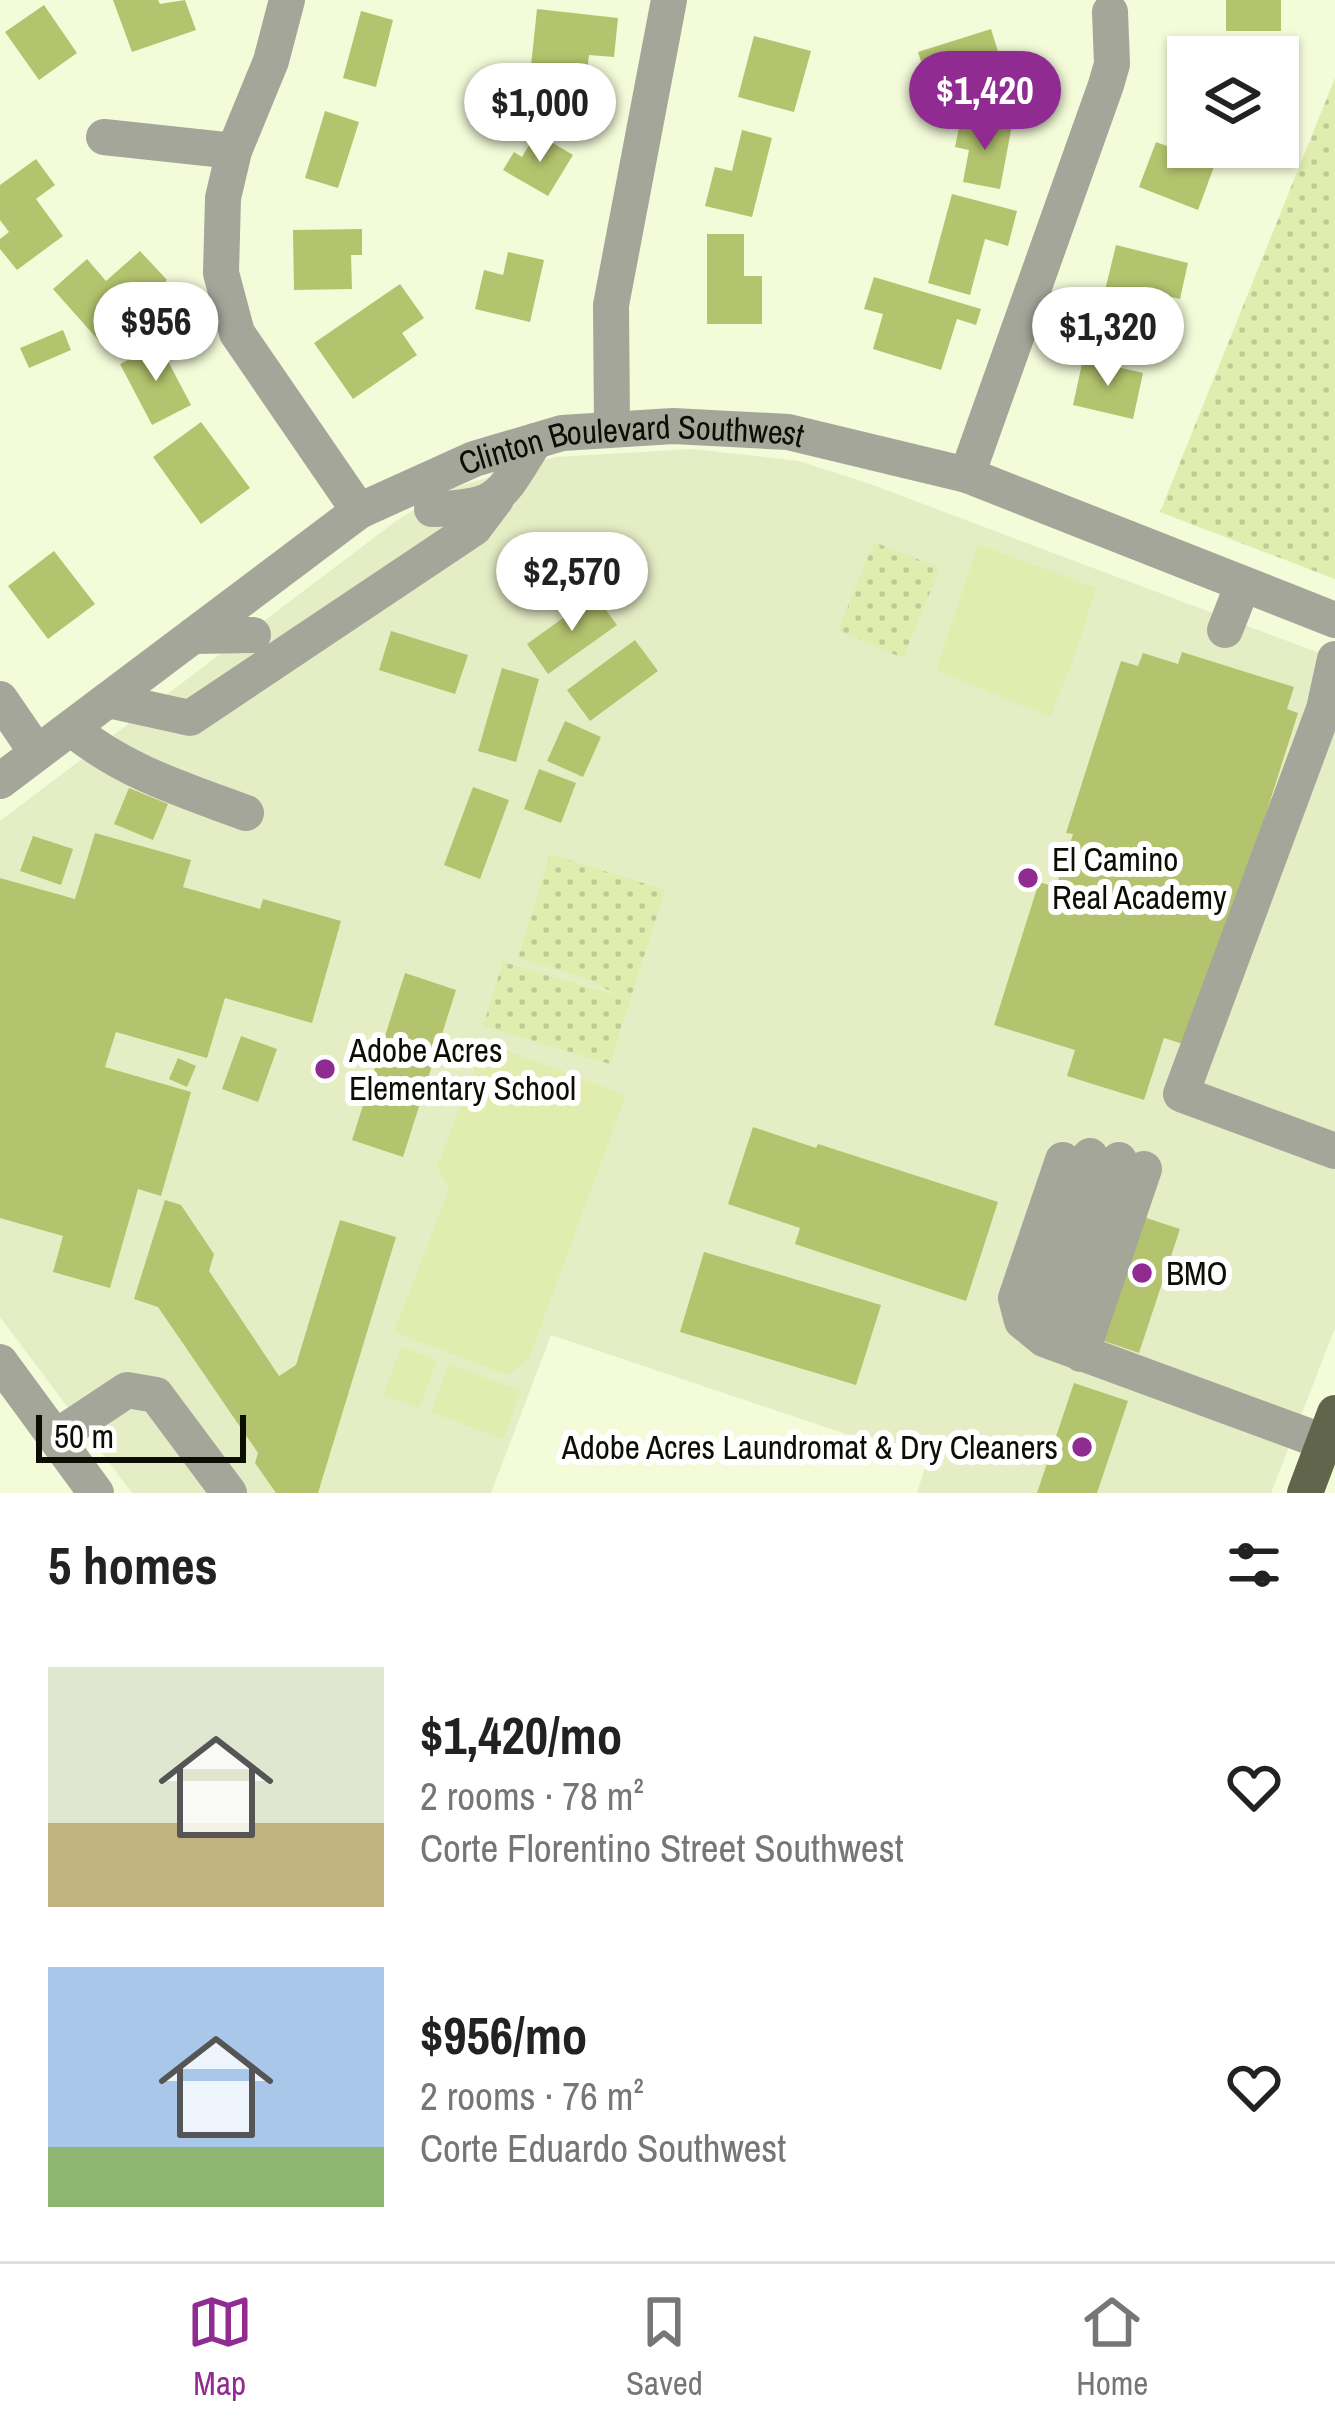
<!DOCTYPE html>
<html lang="en">
<head>
<meta charset="utf-8">
<style>
	:root { --surface:#fff; --page:#f2f2f2; --text:#222; --muted:#767676; --line:#e0e0e0; --accent:#902b92 }
	body { margin:0; font-family:"Archivo Narrow",sans-serif; background:var(--page); color:var(--text); height:100vh; display:flex; flex-direction:column; font-size:45px; white-space:nowrap }
	* { box-sizing:border-box; margin:0 }
	p { font-size:39px; color:var(--muted) }
	.icon { flex:none; width:66px; height:66px; fill:none; stroke:currentColor; stroke-width:2; stroke-linecap:round; stroke-linejoin:round }
	.map { position:relative; height:1493px; overflow:hidden }
	.side { display:flex; flex-direction:column; background:var(--surface); flex:1 }
	.side>* { flex:none }
	.fabs { position:absolute; left:1167px; top:36px; display:grid; gap:24px }
	.fabs a { display:grid; place-items:center; width:132px; height:132px; border-radius:0px; background:var(--surface); box-shadow:0 3px 9px #0004; font-size:60px }
	.scale { position:absolute; left:36px; bottom:30px; width:210px; box-sizing:border-box; padding-left:12px; border:6px solid #0c0e04; border-top:0; font-size:33px; line-height:42px; white-space:nowrap; color:#0c0e04; -webkit-text-stroke:9px #fff; paint-order:stroke }
	.price { position:absolute; translate:-50% -102px; padding:0 27px; border-radius:42px; background:#fff; color:#222; font-size:39px; line-height:78px; filter:drop-shadow(0 3px 6px #0008) }
	.price::after { content:''; position:absolute; left:50%; top:72px; width:36px; height:27px; margin-left:-18px; background:inherit; clip-path:polygon(0 0,100% 0,50% 100%) }
	.price.selected { background:var(--accent); color:#fff }
	ul { padding:0; list-style:none }
	li { display:flex; align-items:center; gap:36px; height:300px; padding:0 48px }
	li span { display:grid; place-items:center; flex:none; width:336px; height:240px; border-radius:0px; color:#555 }
	li>.icon { margin-inline-start:auto }
	span .icon { width:144px; height:144px; fill:#fffc; stroke-width:1 }
	li b { font-size:51px }
	h2 { display:flex; justify-content:space-between; align-items:center; height:144px; padding:0 48px; font-size:51px }
	.dock { display:flex; justify-content:space-around; align-items:center; height:168px; border-top:3px solid var(--line); background:var(--surface); font-size:33px; color:var(--muted) }
	.dock a { display:grid; justify-items:center; gap:6px }
	.dock .selected { color:var(--accent) }
	.map>svg:first-child { display:block }
</style>
</head>
<body>
<div class="map">
<svg width="1335" height="1493" viewBox="0 0 1335 1493">
	<defs>
		<pattern id="grass-dots" width="8" height="8" patternUnits="userSpaceOnUse" patternTransform="scale(3)"><rect width="8" height="8" fill="#e0edae"/><path d="M2 2h.1M6 6h.1" fill="none" stroke="#bfca94" stroke-width="1.8" stroke-linecap="round"/></pattern>
	</defs>
	<rect width="100%" height="100%" fill="#f3fbd9"/>
	<path fill="#e5edc5" d="M693 449 799 461 870 484 1335 659V1328L1271 1493H917L927 1461 551 1335 491 1493H132L0 1317V821L396 521 447 490 555 457Z"/>
	<path fill="url(#grass-dots)" d="M1335 78V579L1160 512Z
		M874 542 940 568 903 658 838 631Z
		M550 854 665 890 610 1064 483 1026 503 962 621 997 590 980 518 958Z"/>
	<path fill="#e0edae" d="M978 544 1096 588 1074 658 1050 717 936 670Z
		M485 1042 626 1095 529 1358 508 1375 394 1332 449 1189 437 1167Z
		M401 1347 437 1360 419 1408 383 1395Z
		M449 1364 521 1391 503 1439 431 1412Z"/>
	<path fill="#b4c46e" d="M113 0H158L160 4 185 0 196 30 132 52Z
		M1226 0H1281V31H1226Z
		M44 5 77 53 39 80 5 32Z
		M537 9 618 18 614 57 589 55 582 119 526 113Z
		M361 11 393 20 376 87 343 78Z
		M991 29 1006 77 969 89 965 77 930 89 918 52Z
		M754 36 811 51 794 112 738 97Z
		M325 111 359 122 338 188 305 178Z
		M982 119 1012 125 1000 189 963 182 969 150 955 147 959 127 980 131Z
		M742 130 772 138 752 217 705 206 715 167 732 171Z
		M536 133 573 155 548 196 503 170 514 152 522 157Z
		M1156 142 1215 164 1198 210 1139 187Z
		M36 159 55 185 36 199 63 236 17 270 0 249V239L9 232 0 220V185Z
		M952 194 1017 211 1008 246 985 239 970 295 928 283Z
		M362 229V255H351L352 289 294 290 293 230Z
		M707 234H744V276H762V324H707Z
		M1116 245 1188 263 1180 299 1143 290 1136 316 1101 307Z
		M140 251 167 280 99 341 53 289 87 259 106 281Z
		M508 252 544 260 530 322 475 309 484 270 503 275Z
		M874 277 981 309 976 325 957 319 941 370 873 349 883 314 864 309Z
		M400 284 424 318 402 333 417 355 353 399 314 343Z
		M63 330 71 350 29 368 20 348Z
		M159 344 191 405 152 425 120 364Z
		M1083 359 1143 373 1133 419 1073 405Z
		M201 422 250 488 201 524 153 457Z
		M54 551 95 604 48 639 8 586Z
		M595 595 617 625 548 674 527 644Z
		M391 631 468 655 455 694 379 670Z
		M635 640 658 671 590 721 567 690Z
		M1182 652 1294 687 1287 709 1298 713 1192 1047 1164 1038 1144 1100 1067 1076 1075 1050 994 1025 1039 882 1056 887 1073 834 1066 833 1121 661 1138 666 1143 653 1178 664Z
		M502 668 539 679 516 762 478 751Z
		M565 721 601 737 583 777 547 761Z
		M539 769 576 783 561 823 524 809Z
		M473 787 509 800 480 879 444 865Z
		M129 788 168 804 153 840 114 824Z
		M95 833 191 860 183 887 260 909 263 899 341 921 312 1023 225 998 207 1058 116 1032 105 1067 191 1092 161 1196 138 1189 110 1288 53 1272 63 1236 0 1218V878L75 899Z
		M33 836 73 849 61 885 20 871Z
		M405 973 456 990 403 1157 352 1140Z
		M241 1036 277 1049 258 1102 222 1089Z
		M178 1058 196 1066 187 1087 169 1079Z
		M753 1127 816 1148 818 1144 998 1202 966 1301 795 1244 800 1228 728 1204Z
		M165 1200 181 1205 214 1254 209 1271 279 1376 296 1365 340 1220 396 1237 318 1493H276L255 1463 258 1453 158 1307 134 1299Z
		M1137 1215 1180 1229 1139 1353 1092 1337Z
		M704 1252 881 1305 856 1385 680 1332Z
		M1074 1383 1128 1401 1097 1493H1037Z"/>
	<g fill="none" stroke-linecap="round" stroke-linejoin="round">
		<g stroke="#a3a699" stroke-width="36">
			<path d="M287 0 271 61 234 151 223 198 221 273 237 333 359 511"/>
			<path d="M104 137 234 151"/>
			<path d="M612 427 611 305 669 0"/>
			<path d="M967 475 1106 85 1112 64 1110 12"/>
			<path d="M432 509C502 508 500 496 535 441"/>
			<path d="M1225 630 1243 584"/>
			<path d="M193 636 253 635"/>
			<path d="M1335 659 1324 709 1181 1094 1335 1151"/>
			<path d="M0 699 37 753"/>
			<path d="M108 700 190 718 474 528 496 499"/>
			<path d="M71 728C122 771 184 790 246 813"/>
			<path id="s1" d="M0 781 359 511 474 459 562 433 673 426 788 432 967 475 1335 620"/>
			<path d="M1063 1160 1016 1298 1022 1321 1044 1339 1324 1442"/>
			<path d="M1034 1330 1090 1156"/>
			<path d="M1056 1343 1119 1160"/>
			<path d="M1081 1354 1144 1169"/>
			<path d="M0 1362 96 1493"/>
			<path d="M56 1437 127 1390 156 1395 229 1493"/>
		</g>
		<path stroke="#60654c" stroke-width="36" d="M1305 1493 1335 1413"/>
	</g>
	<g fill="#902b92" stroke="#fff" stroke-width="4.5">
		<circle cx="1028" cy="878" r="12"/>
		<circle cx="325" cy="1069" r="12"/>
		<circle cx="1142" cy="1273" r="12"/>
		<circle cx="1082" cy="1447" r="12"/>
	</g>
	<g text-anchor="middle" dominant-baseline="central" stroke-width="12" stroke-linejoin="round" paint-order="stroke">
		<g font-size="33" fill="#0c0e04" stroke="#fff">
			<text stroke="none"><textPath href="#s1" startOffset="735">Clinton Boulevard Southwest</textPath></text>
		</g>
		<g font-size="33" fill="#0c0e04" stroke="#fff" text-anchor="start">
			<text x="1052" y="859">El Camino<tspan x="1052" dy="38">Real Academy</tspan></text>
			<text x="349" y="1050">Adobe Acres<tspan x="349" dy="38">Elementary School</tspan></text>
			<text x="1166" y="1273">BMO</text>
			<text x="1058" y="1447" text-anchor="end">Adobe Acres Laundromat &amp; Dry Cleaners</text>
		</g>
	</g>
</svg>
<div class="fabs">
<a><svg class="icon" aria-label="layers" viewBox="0 0 24 24"><path d="M12 4l9 5-9 5-9-5zM3 14l9 5 9-5"/></svg></a>
</div>
<div class="scale">50 m</div>
<b class="price selected" style="left:985px;top:153px">$1,420</b>
<b class="price" style="left:540px;top:165px">$1,000</b>
<b class="price" style="left:156px;top:384px">$956</b>
<b class="price" style="left:1108px;top:389px">$1,320</b>
<b class="price" style="left:572px;top:634px">$2,570</b>
</div>
<section class="side">
<h2>5 homes<svg class="icon" aria-label="filters" viewBox="0 0 24 24"><path d="M4 7h16M4 17h16"/><circle cx="9" cy="7" r="2"/><circle cx="15" cy="17" r="2"/></svg></h2>
<ul>
<li><span style="background:linear-gradient(#dfe7d0 65%,#c2b280 0)"><svg class="icon" aria-label="home" viewBox="0 0 24 24"><path d="M3 11l9-7 9 7M6 9v11h12V9"/></svg></span><div><b>$1,420/mo</b><p>2 rooms · 78 m²</p><p>Corte Florentino Street Southwest</p></div><svg class="icon" aria-label="heart" viewBox="0 0 24 24"><path d="M12 20l-8-8c-3-5 5-10 8-4 3-6 11-1 8 4z"/></svg></li>
<li><span style="background:linear-gradient(#a9c7e8 75%,#8fb573 0)"><svg class="icon" aria-label="home" viewBox="0 0 24 24"><path d="M3 11l9-7 9 7M6 9v11h12V9"/></svg></span><div><b>$956/mo</b><p>2 rooms · 76 m²</p><p>Corte Eduardo Southwest</p></div><svg class="icon" aria-label="heart" viewBox="0 0 24 24"><path d="M12 20l-8-8c-3-5 5-10 8-4 3-6 11-1 8 4z"/></svg></li>
</ul>
</section>
<nav class="dock">
<a class="selected"><svg class="icon" aria-label="map" viewBox="0 0 24 24"><path d="M3 6l6-2 6 2 6-2v14l-6 2-6-2-6 2zM9 4v14M15 6v14"/></svg>Map</a>
<a><svg class="icon" aria-label="saved" viewBox="0 0 24 24"><path d="M7 4h10v16l-5-4-5 4z"/></svg>Saved</a>
<a><svg class="icon" aria-label="home" viewBox="0 0 24 24"><path d="M3 11l9-7 9 7M6 9v11h12V9"/></svg>Home</a>
</nav>
</body>
</html>
